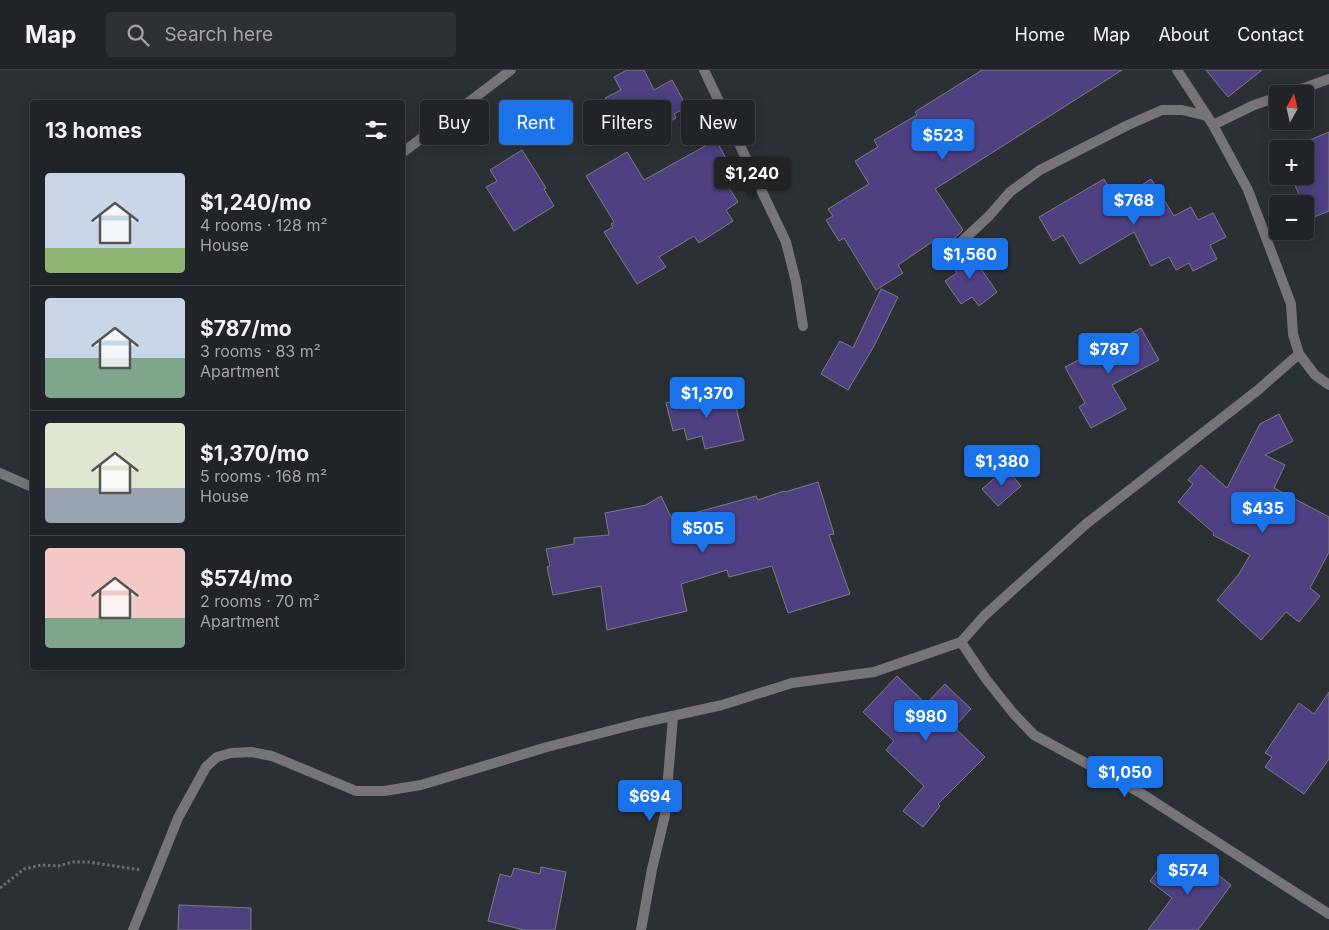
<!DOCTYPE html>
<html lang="en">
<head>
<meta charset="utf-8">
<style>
	:root { --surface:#202428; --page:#2d3034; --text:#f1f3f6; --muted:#a2a4a8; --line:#3d4145; --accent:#1a73e8 }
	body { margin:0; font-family:Inter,sans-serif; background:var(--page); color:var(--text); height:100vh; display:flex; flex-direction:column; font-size:19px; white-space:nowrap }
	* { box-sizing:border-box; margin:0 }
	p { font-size:16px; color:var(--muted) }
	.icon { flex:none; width:28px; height:28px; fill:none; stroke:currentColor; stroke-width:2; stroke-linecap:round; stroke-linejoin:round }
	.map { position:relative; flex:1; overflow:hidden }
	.sheet { position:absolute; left:30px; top:30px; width:375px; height:570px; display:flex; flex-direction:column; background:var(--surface); border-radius:5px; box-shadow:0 2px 12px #0003,0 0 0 1px var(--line) }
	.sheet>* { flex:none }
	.top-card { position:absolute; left:420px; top:30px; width:475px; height:45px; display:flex; gap:10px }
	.needle { width:32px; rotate:8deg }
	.controls { position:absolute; left:1269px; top:15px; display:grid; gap:10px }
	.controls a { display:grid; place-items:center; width:45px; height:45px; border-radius:5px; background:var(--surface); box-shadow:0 2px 12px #0003,0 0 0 1px var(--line); font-size:25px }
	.price { position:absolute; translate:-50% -42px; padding:0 11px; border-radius:5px; background:var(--accent); color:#fff; font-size:16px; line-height:32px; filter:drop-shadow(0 1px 2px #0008) }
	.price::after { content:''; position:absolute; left:50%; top:30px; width:15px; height:11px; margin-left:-8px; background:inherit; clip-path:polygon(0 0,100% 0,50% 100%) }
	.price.selected { background:#222; color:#fff }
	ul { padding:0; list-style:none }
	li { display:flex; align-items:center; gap:15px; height:125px; padding:0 15px }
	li+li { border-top:1px solid var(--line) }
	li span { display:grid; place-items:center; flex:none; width:140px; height:100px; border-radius:5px; color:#555 }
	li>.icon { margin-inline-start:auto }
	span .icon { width:60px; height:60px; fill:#fffc; stroke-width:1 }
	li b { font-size:21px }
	h2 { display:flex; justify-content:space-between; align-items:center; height:60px; padding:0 15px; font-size:21px }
	.pill { padding:0 18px; border-radius:5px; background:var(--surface); box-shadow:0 2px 12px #0003,0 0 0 1px var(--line); font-size:18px; line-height:45px }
	.pill.selected { background:var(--accent); color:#fff }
	header { display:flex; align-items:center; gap:30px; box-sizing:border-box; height:70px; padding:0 25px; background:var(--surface); border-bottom:1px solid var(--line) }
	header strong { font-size:24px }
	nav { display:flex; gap:28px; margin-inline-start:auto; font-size:18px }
	.search { width:350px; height:45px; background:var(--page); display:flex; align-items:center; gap:12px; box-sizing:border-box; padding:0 18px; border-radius:5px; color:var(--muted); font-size:19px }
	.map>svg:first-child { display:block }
</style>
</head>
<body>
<header>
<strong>Map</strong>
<div class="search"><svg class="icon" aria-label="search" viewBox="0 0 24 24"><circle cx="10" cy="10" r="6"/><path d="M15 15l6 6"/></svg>Search here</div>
<nav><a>Home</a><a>Map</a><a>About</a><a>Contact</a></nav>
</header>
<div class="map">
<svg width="1329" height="860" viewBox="0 0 1329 860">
	<rect width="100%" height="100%" fill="#2b3035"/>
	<path fill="#4e3f80" stroke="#7c7b83" d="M627 0H644L654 20 672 10 687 37 674 44 676 48 629 73 605 28 621 20 614 7Z
		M982 0H1122L935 119 963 160 942 180 935 170 898 195 903 203 876 220 844 168 839 171 826 150 833 146 828 139 869 114 855 91 878 77 874 70 917 45 915 42Z
		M1206 0H1262L1228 27Z
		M1329 62V141L1309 149 1305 134H1303L1291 106H1305V72Z
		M716 70 728 92 717 99 738 132 726 140 733 151 699 173 694 166 659 187 666 197 637 214 604 162 613 157 611 154 614 152 586 106 627 82 644 110Z
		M522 80 546 118 544 119 554 136 514 161 486 117 497 111 490 100Z
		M1104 109 1117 131 1151 109 1174 146 1191 137 1198 150 1213 143 1226 167 1210 175 1217 189 1193 201 1189 193 1176 200 1169 187 1151 196 1134 162 1080 194 1063 165 1053 171 1039 147Z
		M966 177 997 222 979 236 972 227 961 234 945 211 957 203 950 192Z
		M881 219 898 227 874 276 848 320 821 304 840 271 853 278Z
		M1141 258 1159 290 1112 315 1126 339 1091 358 1079 337 1085 333 1065 297Z
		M719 320 721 332 734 329 744 370 705 379 702 366 687 370 684 358 673 361 666 333Z
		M1279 344 1293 371 1265 385 1285 395 1274 418 1329 447V482L1310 518 1320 526 1299 552 1286 542 1261 570 1217 530 1239 504 1250 485 1213 465 1214 463 1178 432 1193 414 1188 410 1201 395 1227 418 1260 354Z
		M1006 398 1021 416 998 436 982 419Z
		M818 412 834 464 829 465 850 524 788 543 772 496 729 507 727 500 681 514 687 541 607 560 601 516 553 525 547 497 550 496 546 479 574 474V468L609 465 605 443 646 435 661 426 672 449 756 426 758 430 784 421 785 422Z
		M897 606 926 634 945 614 971 639 954 657 985 687 938 734 940 736 923 757 903 741 924 716 886 680 894 671 863 642Z
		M1329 622V689L1304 724 1265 697 1272 687 1265 683 1299 633 1314 644Z
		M1167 788 1186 803 1198 789 1231 815 1198 860H1148L1172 828 1150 811Z
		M541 797 566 802 555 860H524L488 851 500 804 511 807 514 798 540 804Z
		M179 835 251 838V860H178Z"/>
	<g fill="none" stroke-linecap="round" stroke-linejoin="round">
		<path stroke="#696e73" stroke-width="3" stroke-dasharray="2.5 2.5" stroke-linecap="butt" d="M0 818 24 799 41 795 58 796 73 792H88L141 800"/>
		<path stroke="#767477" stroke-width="10" d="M704 0 786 172 796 212 803 256
			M1177 0 1213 55 1248 120 1291 234 1293 264 1299 284 1315 305 1329 315
			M1287 24 1329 9
			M1213 55 1254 35 1278 27
			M402 83 511 0
			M942 190 989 146 1010 122 1040 100 1128 55 1162 40H1182L1207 46
			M0 403 32 417
			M961 572 986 609 1013 643 1034 665 1139 722 1329 844
			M133 860 178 748 206 697 217 687 231 683 251 682 272 686 356 721H384L421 715 547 677 636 654 722 635 792 613 874 602 961 572 984 546 1086 454 1258 320 1299 284
			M641 860 652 799 665 745 673 647"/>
	</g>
</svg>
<div class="controls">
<a><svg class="needle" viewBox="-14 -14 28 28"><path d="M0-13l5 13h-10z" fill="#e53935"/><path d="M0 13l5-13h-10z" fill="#a2a4a8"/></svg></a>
<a>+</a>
<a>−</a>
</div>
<b class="price" style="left:943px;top:91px">$523</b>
<b class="price selected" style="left:752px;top:129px">$1,240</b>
<b class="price" style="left:1134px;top:156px">$768</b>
<b class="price" style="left:970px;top:210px">$1,560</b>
<b class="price" style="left:1109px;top:305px">$787</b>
<b class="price" style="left:707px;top:349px">$1,370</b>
<b class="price" style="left:1002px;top:417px">$1,380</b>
<b class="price" style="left:1263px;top:464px">$435</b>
<b class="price" style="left:703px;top:484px">$505</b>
<b class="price" style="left:926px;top:672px">$980</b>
<b class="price" style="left:1125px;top:728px">$1,050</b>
<b class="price" style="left:650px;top:752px">$694</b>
<b class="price" style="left:1188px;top:826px">$574</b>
<div class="top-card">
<a class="pill">Buy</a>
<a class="pill selected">Rent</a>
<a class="pill">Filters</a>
<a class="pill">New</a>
</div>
<section class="sheet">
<h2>13 homes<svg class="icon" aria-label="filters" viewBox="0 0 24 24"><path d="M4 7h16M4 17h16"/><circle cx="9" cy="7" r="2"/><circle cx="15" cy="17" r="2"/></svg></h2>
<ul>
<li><span style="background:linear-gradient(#c9d6e8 75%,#8fb573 0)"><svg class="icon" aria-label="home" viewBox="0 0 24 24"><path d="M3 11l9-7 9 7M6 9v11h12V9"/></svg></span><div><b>$1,240/mo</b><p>4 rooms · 128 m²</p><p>House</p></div></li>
<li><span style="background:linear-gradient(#c9d6e8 60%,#7fa58c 0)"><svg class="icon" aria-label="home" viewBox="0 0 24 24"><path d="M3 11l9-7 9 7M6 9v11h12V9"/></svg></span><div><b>$787/mo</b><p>3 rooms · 83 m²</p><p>Apartment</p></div></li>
<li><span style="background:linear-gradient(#dfe7d0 65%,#9aa5b1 0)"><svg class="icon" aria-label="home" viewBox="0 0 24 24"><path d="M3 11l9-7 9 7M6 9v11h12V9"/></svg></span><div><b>$1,370/mo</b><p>5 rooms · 168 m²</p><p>House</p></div></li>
<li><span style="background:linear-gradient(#f6c9c9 70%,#7fa58c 0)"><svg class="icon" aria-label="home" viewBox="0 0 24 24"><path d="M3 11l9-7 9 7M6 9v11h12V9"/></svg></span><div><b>$574/mo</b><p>2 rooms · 70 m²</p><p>Apartment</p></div></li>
</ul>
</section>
</div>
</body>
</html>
